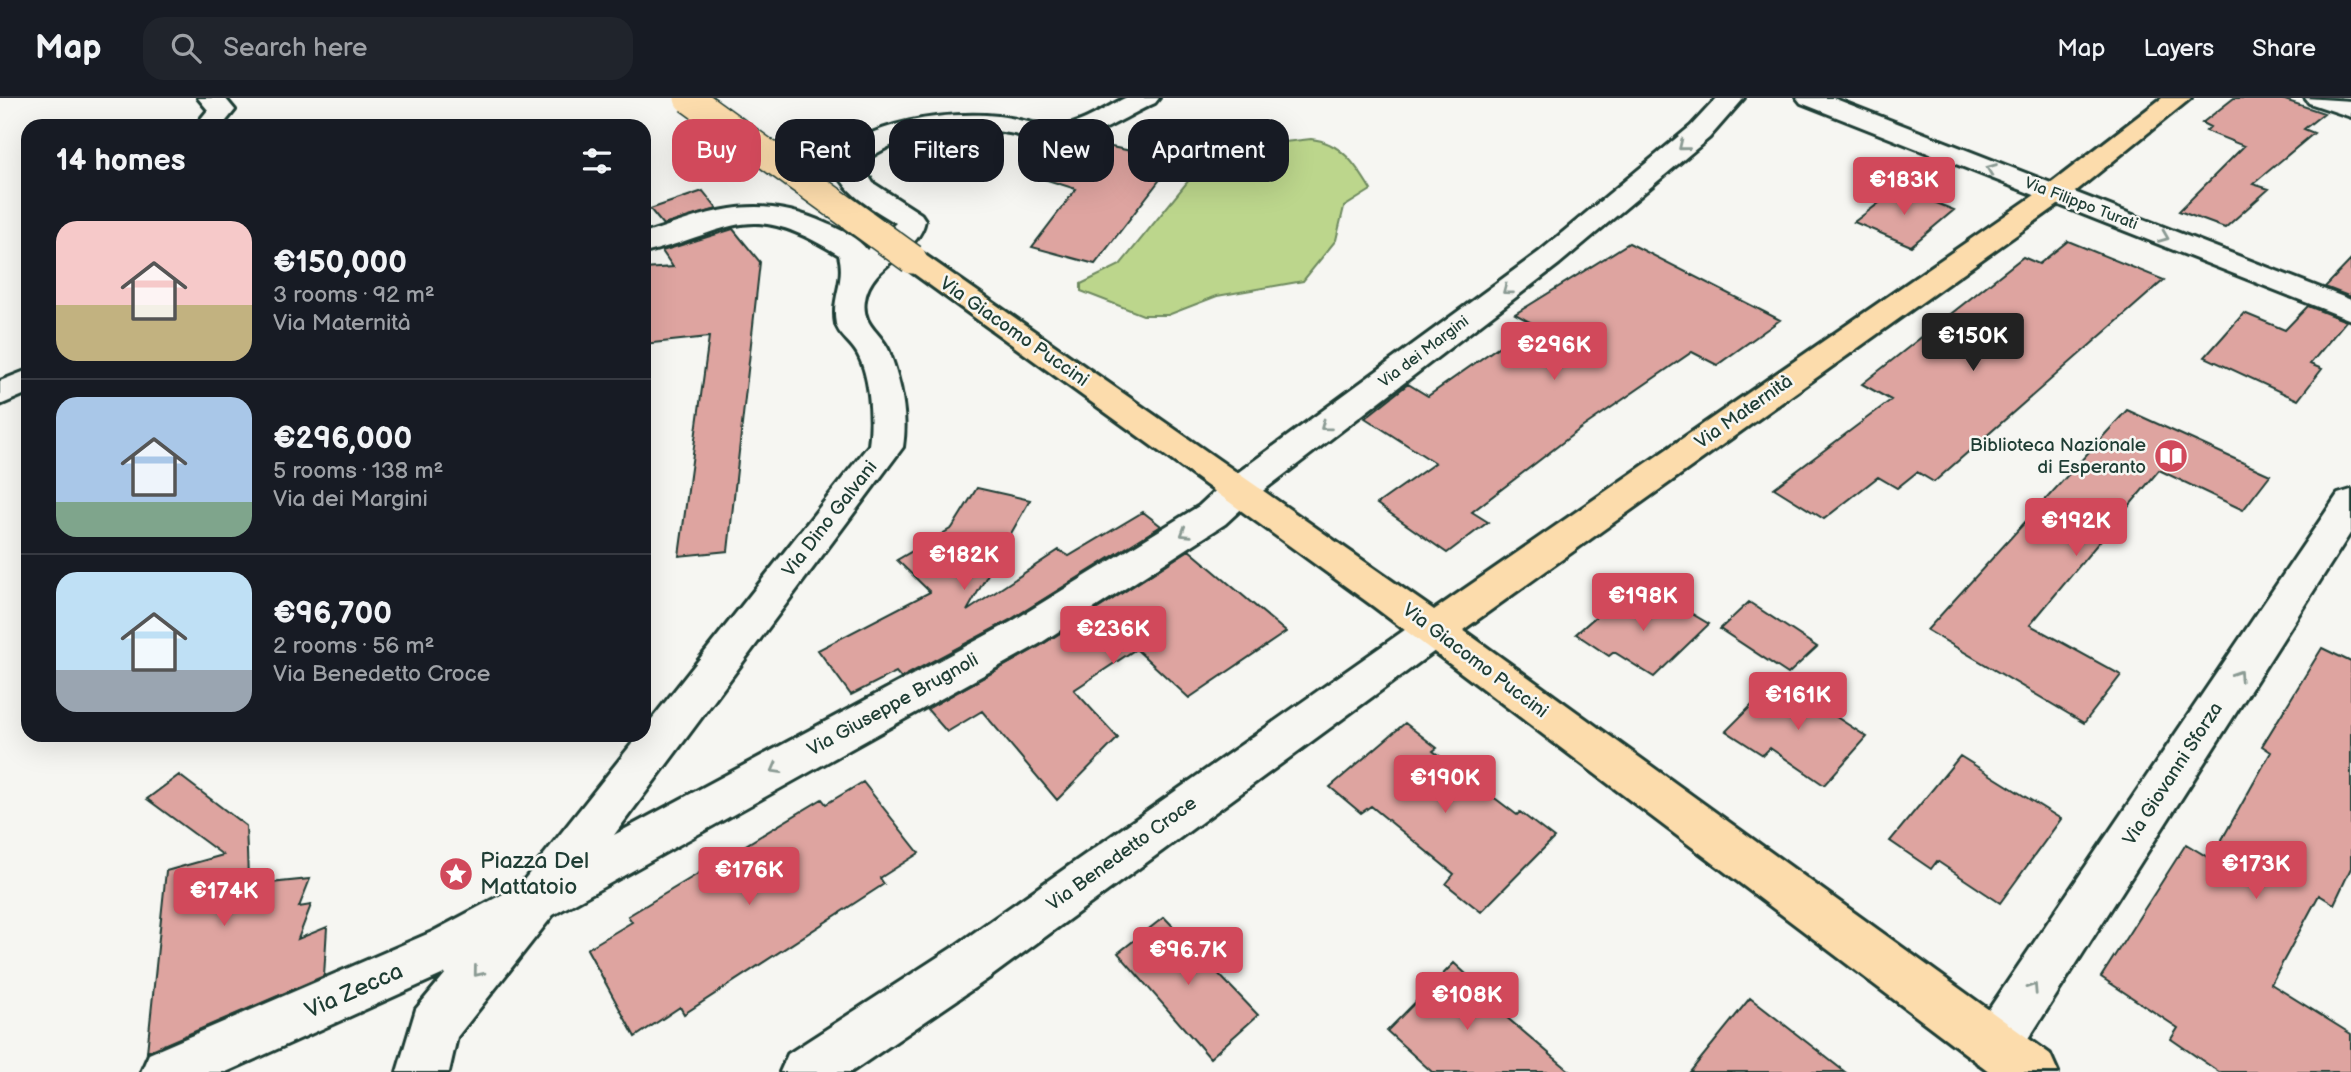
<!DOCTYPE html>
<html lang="en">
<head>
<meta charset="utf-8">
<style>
	:root { --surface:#171b24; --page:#20242c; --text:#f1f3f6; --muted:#9ea1a6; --line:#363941; --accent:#d1495b }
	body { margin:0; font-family:"Balsamiq Sans",sans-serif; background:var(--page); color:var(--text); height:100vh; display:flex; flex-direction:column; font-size:26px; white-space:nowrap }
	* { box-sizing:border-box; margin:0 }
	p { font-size:23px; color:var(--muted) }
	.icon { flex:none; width:38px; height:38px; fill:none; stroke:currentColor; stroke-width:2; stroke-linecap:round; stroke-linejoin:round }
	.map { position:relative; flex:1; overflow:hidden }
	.side { position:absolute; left:21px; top:21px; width:630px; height:623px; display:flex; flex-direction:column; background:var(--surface); border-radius:21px; box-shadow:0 7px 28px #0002 }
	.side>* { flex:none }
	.banner { position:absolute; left:672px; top:21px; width:665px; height:63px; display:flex; gap:14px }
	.price { position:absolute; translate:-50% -60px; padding:0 16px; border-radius:7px; background:var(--accent); color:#fff; font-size:23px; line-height:46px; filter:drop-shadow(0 2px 4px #0008) }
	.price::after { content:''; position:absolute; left:50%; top:42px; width:21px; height:16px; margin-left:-10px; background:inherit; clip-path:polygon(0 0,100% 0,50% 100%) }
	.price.on { background:#222; color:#fff }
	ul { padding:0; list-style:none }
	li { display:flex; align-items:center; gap:21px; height:175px; padding:0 35px }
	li+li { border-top:2px solid var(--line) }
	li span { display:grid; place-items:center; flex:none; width:196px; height:140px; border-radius:21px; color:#555 }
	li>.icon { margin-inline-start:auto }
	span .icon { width:84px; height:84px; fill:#fffc; stroke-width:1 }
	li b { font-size:30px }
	h2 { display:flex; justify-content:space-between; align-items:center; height:84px; padding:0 35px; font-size:30px }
	.chip { padding:0 24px; border-radius:21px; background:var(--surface); box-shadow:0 7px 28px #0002; font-size:24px; line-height:63px }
	.chip.on { background:var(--accent); color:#fff }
	header { display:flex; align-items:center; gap:42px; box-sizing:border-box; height:98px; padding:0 35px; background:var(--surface); border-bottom:2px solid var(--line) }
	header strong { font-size:33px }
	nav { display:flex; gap:38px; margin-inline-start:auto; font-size:24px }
	.search { width:490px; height:63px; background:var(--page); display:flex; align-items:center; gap:18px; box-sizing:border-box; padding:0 24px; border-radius:21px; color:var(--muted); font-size:26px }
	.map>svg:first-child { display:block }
</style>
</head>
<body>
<header>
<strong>Map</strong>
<div class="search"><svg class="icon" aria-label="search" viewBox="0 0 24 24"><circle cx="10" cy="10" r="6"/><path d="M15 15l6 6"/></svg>Search here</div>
<nav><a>Map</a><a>Layers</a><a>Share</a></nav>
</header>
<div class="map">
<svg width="2351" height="974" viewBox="0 0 2351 974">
	<rect width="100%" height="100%" fill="#f6f6f2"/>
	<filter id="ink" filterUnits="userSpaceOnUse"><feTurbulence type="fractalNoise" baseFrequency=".0143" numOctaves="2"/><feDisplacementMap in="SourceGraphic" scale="14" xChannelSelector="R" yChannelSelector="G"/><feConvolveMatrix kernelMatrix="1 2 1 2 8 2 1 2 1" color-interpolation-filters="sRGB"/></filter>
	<g filter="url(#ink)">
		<path fill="#bcd68c" stroke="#6e8a60" stroke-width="2" d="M1311 41C1341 44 1356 67 1371 92L1344 109 1336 142 1303 183 1217 198 1168 217H1143L1081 193V186L1120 167 1206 61 1217 60 1257 47Z"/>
		<path fill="#dea4a0" stroke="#1f3d34" stroke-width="2" d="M2234 0H2279L2324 15 2304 31 2314 35 2253 86 2269 91 2225 130 2179 113 2244 48 2206 33 2210 29 2202 25Z
			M1082 43 1175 62 1095 166 1032 149 1076 91 1041 80 1074 45Z
			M1899 90 1954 112 1911 148 1854 124Z
			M703 93 717 111 663 127 650 111Z
			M733 131 760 164 728 453 679 458 709 239 644 246V171L673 169 662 153Z
			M2068 143 2164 182 1934 384 1917 374 1897 390 1878 379 1824 421 1774 390 1891 302 1862 286 2023 159 2039 166Z
			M1629 145 1780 222 1717 267 1692 254 1580 331 1472 414 1488 424 1447 455 1377 406 1435 365 1365 320 1408 286 1428 298 1532 225 1515 216Z
			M2351 162V199L2325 189Z
			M2308 208 2346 223 2310 266 2322 271 2298 302 2205 259 2244 215 2285 232Z
			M2127 312 2270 377 2243 412 2159 372 2030 527 2121 577 2084 625 1927 532Z
			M977 390 1030 402 967 513 1059 452 1069 458 1143 414 1161 428 1010 522 901 580 896 574 851 597 818 552 930 494 897 462 952 430Z
			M1189 452 1286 534 1189 600 1136 551 1074 592 1118 640 1057 702 982 613 947 634 927 611 1040 548Z
			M1621 496 1655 518 1672 504 1709 526 1654 579 1614 554 1609 558 1576 536Z
			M1749 504 1817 549 1788 576 1720 531Z
			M2322 550 2351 564V770L2334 806 2319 797 2271 886 2351 936V974H2219L2171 941 2178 930 2101 879 2186 746 2211 761 2271 654 2262 648Z
			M1778 581 1867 639 1824 687 1770 650 1763 657 1726 633Z
			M1405 625 1437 650 1433 653 1517 717 1520 714 1554 740 1481 814 1446 786 1454 776 1371 708 1361 715 1330 689Z
			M1960 658 2061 721 2000 805 1937 763 1931 771 1890 743Z
			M179 677 246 728 248 779 263 775 260 786 310 781 299 809 311 807 298 841 327 829 324 878 147 954 166 773 223 757 147 701Z
			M863 684 919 755 880 780 884 786 684 916 680 909 635 939 587 851 632 824 628 818 822 701 826 706Z
			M1164 819 1258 917 1210 960 1118 855Z
			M1454 865 1489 897 1485 901 1571 974H1432L1387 933Z
			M1750 900 1845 974H1690Z"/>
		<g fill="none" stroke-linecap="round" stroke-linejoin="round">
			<g stroke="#1f3d34" stroke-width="6">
				<path id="minor" d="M198 0H225L235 12 222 28H195L208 12Z
					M1125 0H1159L1155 5C1125 18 1094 42 1061 44 1044 45 1026 38 1009 35 958 26 902 34 861 66L873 85 921 116 925 122C919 157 871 164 865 202 861 227 881 234 889 253 901 285 908 316 903 349L614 737 1011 524 1199 408 1225 384 1539 154 1691 28 1717 0H1744L1709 40 1559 166 1251 402 1225 426 1039 546 553 817 457 939 449 974H397L416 911 446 875 226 974H141L149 956 432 834 520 787 639 637H644V631L869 347C873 321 870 273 855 252 849 243 838 236 836 226 831 199 846 184 839 157 747 100 736 132 644 155V136C712 113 758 94 827 126 840 131 859 141 867 152L896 125C870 109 842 95 833 64 863 22 951 13 998 18 1019 20 1041 30 1062 28 1083 26 1106 9 1125 0Z
					M1797 0H1833L2351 202V222L1801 5Z
					M2305 0 2351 3V19L2309 5Z
					M28 272V295L0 307V283Z
					M2351 392V434L2013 965 1995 972 1977 965 1970 947 1977 929 2338 396Z
					M1433 518 1447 522 1453 533 1447 544 989 880 851 974H780L788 956 955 848 1419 522Z"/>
			</g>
			<g stroke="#1f3d34" stroke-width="6">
				<path id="major" d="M2162 0H2191L2065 102 1463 532 2050 956 2058 974H1990L1373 508 902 167 897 161 902 155 912 152 922 155 1434 512 2045 90Z"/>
			</g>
			<use href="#minor" fill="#f6f6f2" fill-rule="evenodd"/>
			<use href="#major" fill="#fcdcac" fill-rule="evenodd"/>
			<g stroke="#1f3d34" stroke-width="32" stroke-linecap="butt">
				<path id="major-bridge" d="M689 0 912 161"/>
			</g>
			<use href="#major-bridge" stroke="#fcdcac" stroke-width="29"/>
		</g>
		<defs><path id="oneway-chevron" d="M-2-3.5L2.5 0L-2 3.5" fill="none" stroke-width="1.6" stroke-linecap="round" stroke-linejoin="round" transform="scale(1.75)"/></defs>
		<g stroke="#8a9a93">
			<use href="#oneway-chevron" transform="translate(1683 48) rotate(141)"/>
			<use href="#oneway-chevron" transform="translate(1991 71) rotate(-159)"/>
			<use href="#oneway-chevron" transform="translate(2164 139) rotate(22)"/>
			<use href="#oneway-chevron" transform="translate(1507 192) rotate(143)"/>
			<use href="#oneway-chevron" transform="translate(1325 328) rotate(143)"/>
			<use href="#oneway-chevron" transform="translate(1185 435) rotate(148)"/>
			<use href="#oneway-chevron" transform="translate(2238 577) rotate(-57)"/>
			<use href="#oneway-chevron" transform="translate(776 671) rotate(151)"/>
			<use href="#oneway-chevron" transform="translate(478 874) rotate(129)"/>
			<use href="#oneway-chevron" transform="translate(2033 890) rotate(-57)"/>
		</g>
	</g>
	<defs>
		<g id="library-disc" transform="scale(1.75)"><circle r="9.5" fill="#d1495b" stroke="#f6f6f2"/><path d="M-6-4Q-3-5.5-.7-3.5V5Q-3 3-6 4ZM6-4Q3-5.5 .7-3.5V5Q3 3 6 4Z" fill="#fff"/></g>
		<g id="sight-disc" transform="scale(1.75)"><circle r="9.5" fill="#d1495b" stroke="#f6f6f2"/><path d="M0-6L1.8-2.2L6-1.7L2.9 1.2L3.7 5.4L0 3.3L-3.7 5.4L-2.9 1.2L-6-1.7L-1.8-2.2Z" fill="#fff"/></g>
	</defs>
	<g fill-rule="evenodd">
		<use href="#library-disc" x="2171" y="358"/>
		<use href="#sight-disc" x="456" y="776"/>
	</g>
	<g text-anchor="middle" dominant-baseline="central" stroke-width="5" stroke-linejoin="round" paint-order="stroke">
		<g font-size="16" fill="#1f3d34" stroke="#f6f6f2">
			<text transform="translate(2081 106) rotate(21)">Via Filippo Turati</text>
			<text transform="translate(1424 254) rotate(-37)">Via dei Margini</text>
		</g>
		<g font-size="19" fill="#1f3d34" stroke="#f6f6f2">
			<text transform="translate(1014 234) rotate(35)">Via Giacomo Puccini</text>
			<text transform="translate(1744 314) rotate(-35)">Via Maternità</text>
			<text transform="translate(830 421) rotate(-52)">Via Dino Galvani</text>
			<text transform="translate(1475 563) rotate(37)">Via Giacomo Puccini</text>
			<text transform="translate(893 607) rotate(-29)">Via Giuseppe Brugnoli</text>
			<text transform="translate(2173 676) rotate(-57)">Via Giovanni Sforza</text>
			<text transform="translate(1122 756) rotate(-36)">Via Benedetto Croce</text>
		</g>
		<g font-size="19" fill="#1f3d34" stroke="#f6f6f2" text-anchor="end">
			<text x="2146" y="347">Biblioteca Nazionale<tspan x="2146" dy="22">di Esperanto</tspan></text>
		</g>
		<g font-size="23" fill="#1f3d34" stroke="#f6f6f2" text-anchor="start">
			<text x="480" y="763">Piazza Del<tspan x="480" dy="26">Mattatoio</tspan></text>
		</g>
		<g font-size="23" fill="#1f3d34" stroke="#f6f6f2">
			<text transform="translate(354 893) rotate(-24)">Via Zecca</text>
		</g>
	</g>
</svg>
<b class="price" style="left:1904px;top:119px">€183K</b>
<b class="price on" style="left:1973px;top:275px">€150K</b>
<b class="price" style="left:1554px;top:284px">€296K</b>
<b class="price" style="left:2076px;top:460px">€192K</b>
<b class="price" style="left:964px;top:494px">€182K</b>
<b class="price" style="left:1643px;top:535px">€198K</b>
<b class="price" style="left:1113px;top:568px">€236K</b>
<b class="price" style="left:1798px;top:634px">€161K</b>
<b class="price" style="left:1445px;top:717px">€190K</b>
<b class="price" style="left:2256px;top:803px">€173K</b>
<b class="price" style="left:749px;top:809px">€176K</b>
<b class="price" style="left:224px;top:830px">€174K</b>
<b class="price" style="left:1188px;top:889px">€96.7K</b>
<b class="price" style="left:1467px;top:934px">€108K</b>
<div class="banner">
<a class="chip on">Buy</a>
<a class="chip">Rent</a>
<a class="chip">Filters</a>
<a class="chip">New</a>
<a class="chip">Apartment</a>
</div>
<section class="side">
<h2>14 homes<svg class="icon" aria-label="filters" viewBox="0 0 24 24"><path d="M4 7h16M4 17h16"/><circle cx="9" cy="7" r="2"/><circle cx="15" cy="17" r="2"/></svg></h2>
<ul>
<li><span style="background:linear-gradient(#f6c9c9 60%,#c2b280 0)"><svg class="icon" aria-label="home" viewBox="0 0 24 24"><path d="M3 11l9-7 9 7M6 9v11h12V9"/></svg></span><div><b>€150,000</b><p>3 rooms · 92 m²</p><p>Via Maternità</p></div></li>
<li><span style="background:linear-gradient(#a9c7e8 75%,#7fa58c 0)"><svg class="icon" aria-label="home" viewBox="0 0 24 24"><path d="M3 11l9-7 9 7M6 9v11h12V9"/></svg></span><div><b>€296,000</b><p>5 rooms · 138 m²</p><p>Via dei Margini</p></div></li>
<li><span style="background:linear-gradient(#bfe0f5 70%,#9aa5b1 0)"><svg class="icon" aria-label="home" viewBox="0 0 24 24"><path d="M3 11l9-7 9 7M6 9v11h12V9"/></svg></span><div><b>€96,700</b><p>2 rooms · 56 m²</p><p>Via Benedetto Croce</p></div></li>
</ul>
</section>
</div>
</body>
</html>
